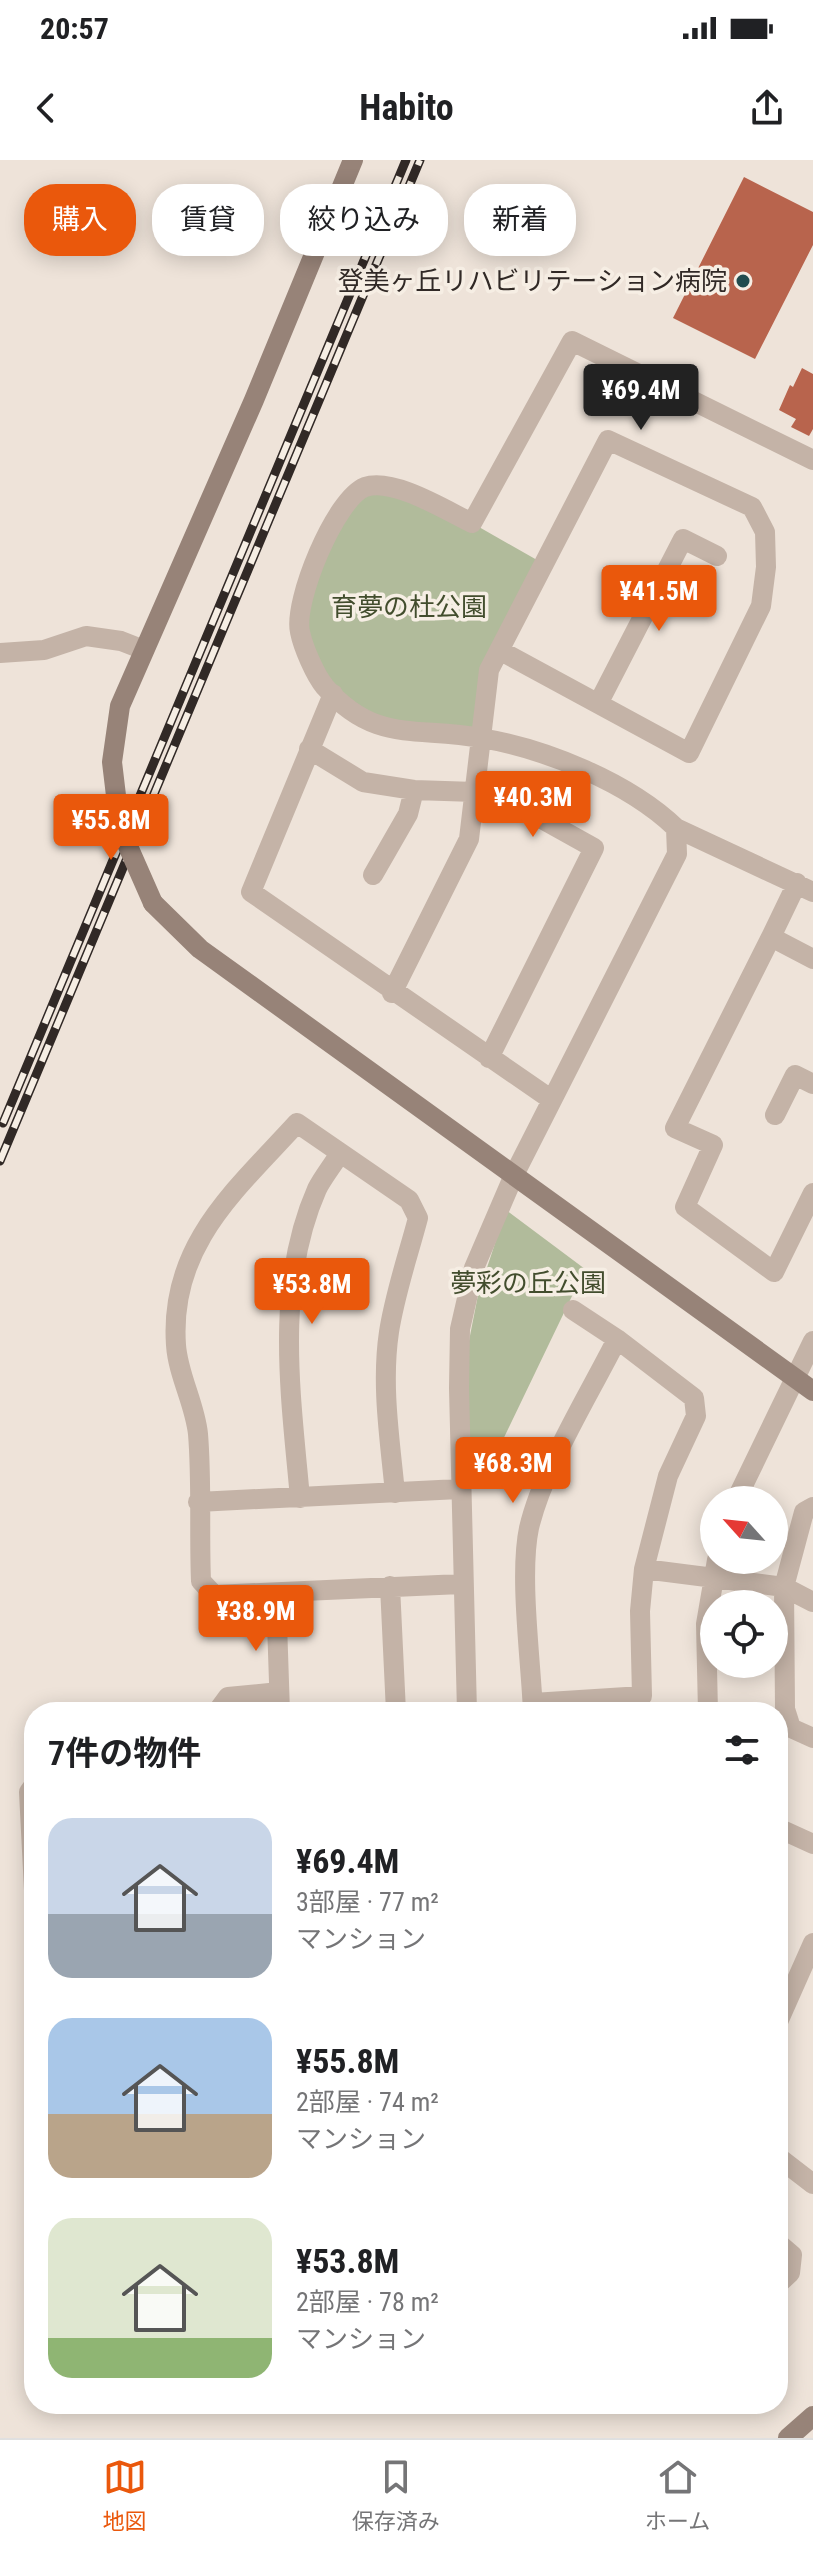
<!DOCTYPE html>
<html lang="ja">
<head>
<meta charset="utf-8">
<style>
	:root { --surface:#fff; --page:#f6f6f6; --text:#202124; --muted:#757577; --line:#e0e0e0; --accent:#ea580c }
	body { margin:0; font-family:"Roboto Condensed","Noto Sans JP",sans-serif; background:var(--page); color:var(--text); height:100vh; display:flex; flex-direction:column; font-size:30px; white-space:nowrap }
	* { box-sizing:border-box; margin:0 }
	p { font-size:26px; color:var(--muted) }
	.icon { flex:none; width:44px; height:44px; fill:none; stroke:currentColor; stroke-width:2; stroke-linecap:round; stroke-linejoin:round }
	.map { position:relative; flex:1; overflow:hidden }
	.side { position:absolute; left:24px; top:1542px; width:764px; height:712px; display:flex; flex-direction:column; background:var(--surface); border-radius:32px; box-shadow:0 4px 20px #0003 }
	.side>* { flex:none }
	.hud { position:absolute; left:24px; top:24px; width:766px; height:72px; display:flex; gap:16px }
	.needle { width:52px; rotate:297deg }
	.tools { position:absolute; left:700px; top:1326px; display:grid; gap:16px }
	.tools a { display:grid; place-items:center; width:88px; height:88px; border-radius:50%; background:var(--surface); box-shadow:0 4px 20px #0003; font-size:40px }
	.price { position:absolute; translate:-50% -68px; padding:0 18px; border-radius:8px; background:var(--accent); color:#fff; font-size:26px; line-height:52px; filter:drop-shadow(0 2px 4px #0008) }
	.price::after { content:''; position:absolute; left:50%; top:48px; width:24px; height:18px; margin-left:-12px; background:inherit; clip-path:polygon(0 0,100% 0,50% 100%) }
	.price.current { background:#222; color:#fff }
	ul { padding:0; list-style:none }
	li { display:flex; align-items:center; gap:24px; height:200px; padding:0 24px }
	li span { display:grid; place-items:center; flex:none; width:224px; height:160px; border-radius:24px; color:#555 }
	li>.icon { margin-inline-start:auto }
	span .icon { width:96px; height:96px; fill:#fffc; stroke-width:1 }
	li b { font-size:34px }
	h2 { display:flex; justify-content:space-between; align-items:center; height:96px; padding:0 24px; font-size:34px }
	.tag { padding:0 28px; border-radius:32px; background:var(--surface); box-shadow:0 4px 20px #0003; font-size:28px; line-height:72px }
	.tag.current { background:var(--accent); color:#fff }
	.status { display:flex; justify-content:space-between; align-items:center; height:56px; padding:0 40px; background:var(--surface); direction:ltr }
	.status svg { height:22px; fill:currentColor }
	header { display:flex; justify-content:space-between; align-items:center; height:104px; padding:0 24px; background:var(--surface); font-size:36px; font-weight:700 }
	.tabs { display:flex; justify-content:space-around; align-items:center; height:112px; border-top:2px solid var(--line); background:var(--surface); font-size:22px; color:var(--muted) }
	.tabs a { display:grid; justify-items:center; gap:4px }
	.tabs .current { color:var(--accent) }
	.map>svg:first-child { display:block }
</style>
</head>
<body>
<div class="status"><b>20:57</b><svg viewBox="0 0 49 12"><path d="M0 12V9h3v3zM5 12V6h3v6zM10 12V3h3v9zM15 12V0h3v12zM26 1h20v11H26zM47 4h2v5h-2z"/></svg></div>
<header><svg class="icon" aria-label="back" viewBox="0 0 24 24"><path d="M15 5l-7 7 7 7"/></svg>Habito<svg class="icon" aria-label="share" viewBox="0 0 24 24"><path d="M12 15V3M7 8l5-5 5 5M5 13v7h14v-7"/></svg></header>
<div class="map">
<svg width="813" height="2278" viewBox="0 0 813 2278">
	<rect width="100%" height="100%" fill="#eee3d9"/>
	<path fill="#b1bb9b" d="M365 327 472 363 544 404 501 491 479 577 377 566 323 525 299 469 312 410Z
		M506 1050 585 1109 499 1288 497 1320 469 1321 466 1196 478 1135Z"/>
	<path fill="#b8644d" d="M744 17 813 52V85L755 199 673 158Z
		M802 208 813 214V269L809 276 791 267 796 259 779 250 790 225 793 227Z"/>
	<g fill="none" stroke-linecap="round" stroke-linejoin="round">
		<path stroke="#c4b3a7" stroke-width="20" d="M0 493 44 490 86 476 121 481 144 490
			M333 534 251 732 552 940
			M599 542 683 379 717 396
			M309 589 363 622 414 630 475 632 515 644 594 688 489 898
			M676 668 813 732
			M373 715 408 654 414 630
			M797 723 771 777 813 799
			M771 777 675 968 713 985 685 1047 774 1112 813 1033
			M392 833 469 679 489 510 608 280 752 347 765 372 766 407 761 446 689 593 501 491
			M775 955 795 915 813 924
			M395 1333C390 1280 381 1225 389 1172 395 1133 408 1096 418 1058L409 1040 297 963C236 1030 169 1085 176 1185 178 1215 195 1244 198 1274 202 1322 199 1372 201 1421L214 1435 461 1424
			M300 1338C291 1237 274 1126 317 1029 323 1017 333 1005 340 993
			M736 1340 813 1181
			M198 1342 459 1329
			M813 1347 804 1352 784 1427 785 1549 791 1568 813 1578
			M644 1409 784 1427 813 1442
			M390 1426 396 1552
			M276 1433 280 1552
			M533 1543 642 1536 640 1451 644 1409 668 1316 696 1256 694 1238 617 1179
			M217 1552 228 1537 279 1532
			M467 1552 459 1228 460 1169 474 1108 514 1015 677 694 676 668C628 622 546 589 481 578 416 566 375 584 325 527 315 515 303 487 300 472 293 442 335 339 365 327 393 317 447 351 472 363L572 181 813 300
			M533 1552C531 1501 519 1415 529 1368 543 1308 589 1235 617 1179L573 1150
			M708 1552 706 1464 717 1400
			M34 1625 29 1632 34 1730
			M778 1668 813 1684
			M778 1862 813 1783
			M778 1997 813 2024
			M778 2083 792 2095 790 2113 778 2124"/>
		<path stroke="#978378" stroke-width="20" d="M117 644 112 602 120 546 254 240 353 0
			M153 743 200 789 813 1231
			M788 2278 813 2256"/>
		<g stroke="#312926" stroke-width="9">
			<path id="rail" d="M3 963 406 0
				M0 1001 420 0"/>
		</g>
		<use href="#rail" stroke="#f6eee4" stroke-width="6" stroke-dasharray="18" stroke-linecap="butt"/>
		<path stroke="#978378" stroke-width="20" d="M117 644 127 684 153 743"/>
	</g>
	<circle fill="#214c4e" stroke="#f6eee4" stroke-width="3" cx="743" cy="121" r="8"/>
	<g text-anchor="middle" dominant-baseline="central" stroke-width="7" stroke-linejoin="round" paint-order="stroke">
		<g font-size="26" fill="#312926" stroke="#f6eee4" text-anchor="end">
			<text x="727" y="121">登美ヶ丘リハビリテーション病院</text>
		</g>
		<g font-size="26" fill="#424d2d" stroke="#f6eee4">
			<text x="409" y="447">育夢の杜公園</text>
			<text x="528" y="1123">夢彩の丘公園</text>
		</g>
	</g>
</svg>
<div class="tools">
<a><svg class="needle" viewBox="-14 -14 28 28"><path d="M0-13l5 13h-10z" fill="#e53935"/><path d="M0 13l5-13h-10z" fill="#757577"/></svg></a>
<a><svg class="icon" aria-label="locate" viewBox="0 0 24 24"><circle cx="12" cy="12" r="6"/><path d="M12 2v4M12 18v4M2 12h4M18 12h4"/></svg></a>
</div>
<b class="price current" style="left:641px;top:272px">¥69.4M</b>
<b class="price" style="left:659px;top:473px">¥41.5M</b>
<b class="price" style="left:533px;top:679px">¥40.3M</b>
<b class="price" style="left:111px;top:702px">¥55.8M</b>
<b class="price" style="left:312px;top:1166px">¥53.8M</b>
<b class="price" style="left:513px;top:1345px">¥68.3M</b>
<b class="price" style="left:256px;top:1493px">¥38.9M</b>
<div class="hud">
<a class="tag current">購入</a>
<a class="tag">賃貸</a>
<a class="tag">絞り込み</a>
<a class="tag">新着</a>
</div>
<section class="side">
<h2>7件の物件<svg class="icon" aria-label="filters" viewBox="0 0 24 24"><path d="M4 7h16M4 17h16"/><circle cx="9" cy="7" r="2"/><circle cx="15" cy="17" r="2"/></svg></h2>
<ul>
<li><span style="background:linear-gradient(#c9d6e8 60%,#9aa5b1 0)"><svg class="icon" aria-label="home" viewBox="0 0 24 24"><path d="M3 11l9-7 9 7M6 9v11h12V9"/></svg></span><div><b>¥69.4M</b><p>3部屋 · 77 m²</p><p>マンション</p></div></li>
<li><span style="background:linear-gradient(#a9c7e8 60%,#b9a48a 0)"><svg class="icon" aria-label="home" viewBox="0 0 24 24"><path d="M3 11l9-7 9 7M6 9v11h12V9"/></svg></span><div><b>¥55.8M</b><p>2部屋 · 74 m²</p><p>マンション</p></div></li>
<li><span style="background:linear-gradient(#dfe7d0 75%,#8fb573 0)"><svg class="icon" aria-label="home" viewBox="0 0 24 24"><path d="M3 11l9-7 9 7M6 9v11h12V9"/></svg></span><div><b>¥53.8M</b><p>2部屋 · 78 m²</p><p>マンション</p></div></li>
</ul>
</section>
</div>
<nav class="tabs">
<a class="current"><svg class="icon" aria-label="map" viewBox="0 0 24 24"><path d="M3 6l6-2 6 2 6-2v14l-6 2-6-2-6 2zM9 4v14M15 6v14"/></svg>地図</a>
<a><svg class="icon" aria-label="saved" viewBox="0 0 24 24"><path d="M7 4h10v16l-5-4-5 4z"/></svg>保存済み</a>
<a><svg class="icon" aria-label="home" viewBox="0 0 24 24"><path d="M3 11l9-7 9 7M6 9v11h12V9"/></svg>ホーム</a>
</nav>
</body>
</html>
